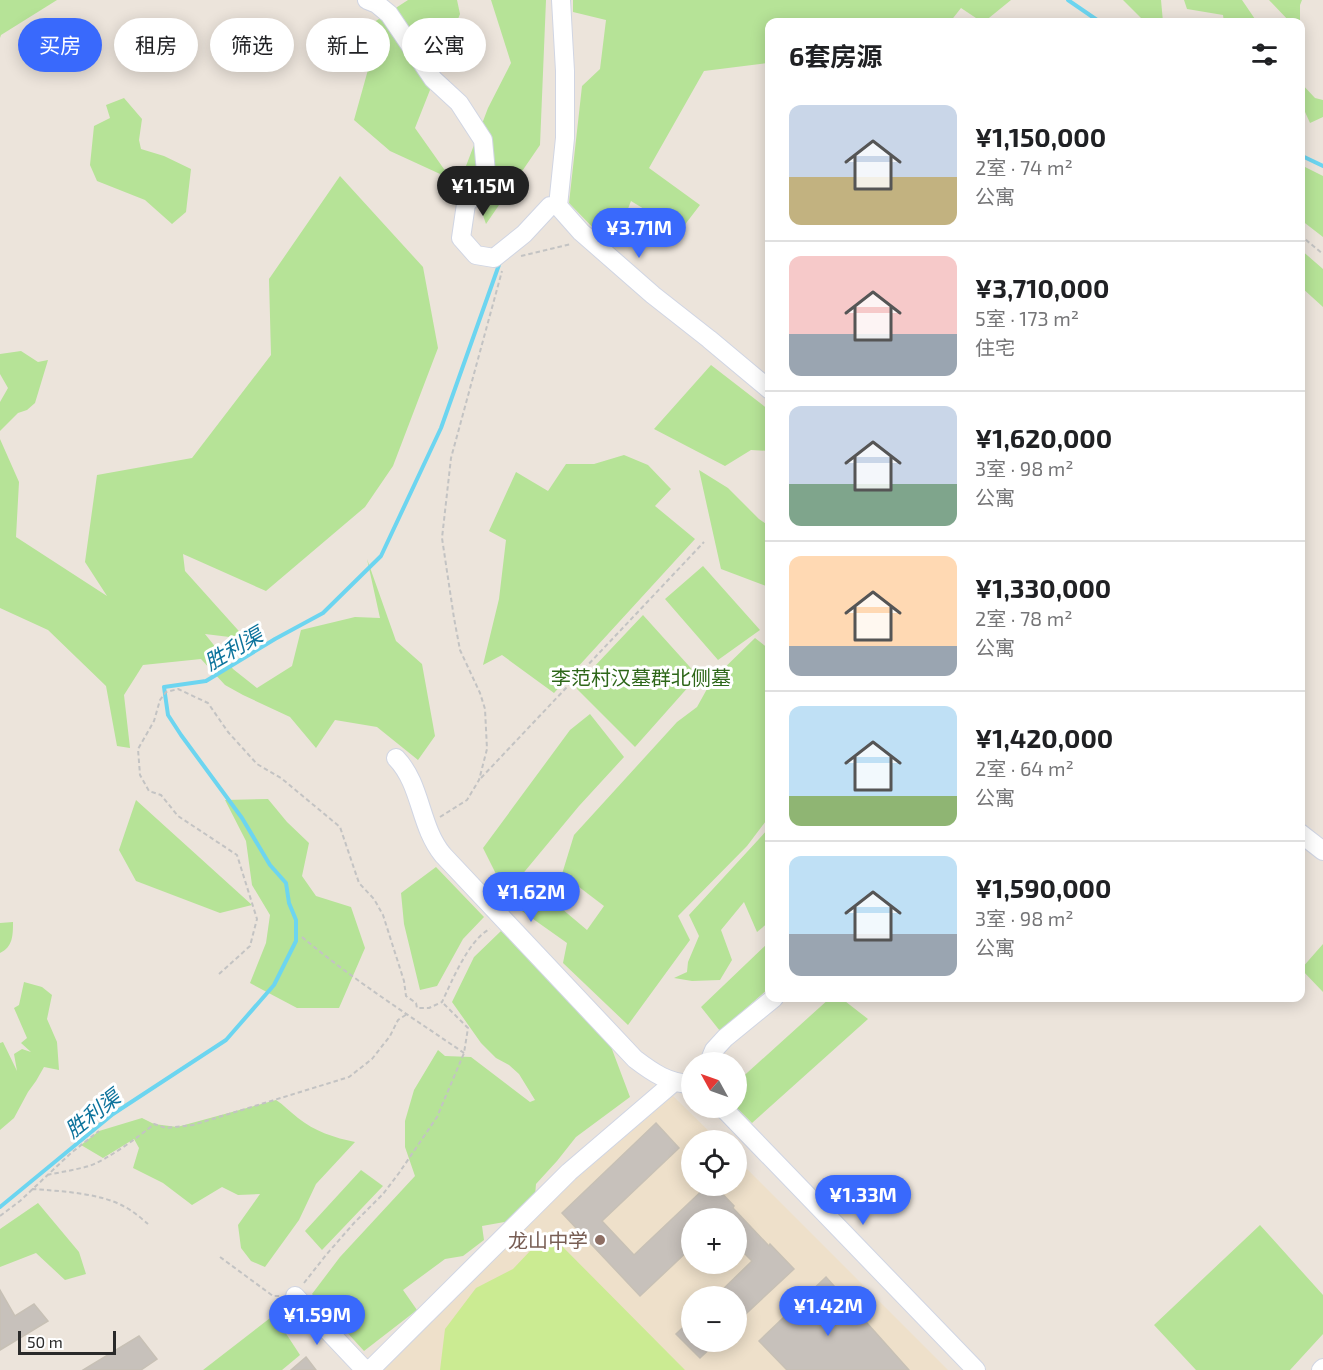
<!DOCTYPE html>
<html lang="zh">
<head>
<meta charset="utf-8">
<style>
	:root { --surface:#fff; --page:#f6f6f6; --text:#202124; --muted:#757577; --line:#e0e0e0; --accent:#3969fc }
	body { margin:0; font-family:"Exo 2","Noto Sans SC",sans-serif; background:var(--page); color:var(--text); height:100vh; display:flex; flex-direction:column; font-size:22px; white-space:nowrap }
	* { box-sizing:border-box; margin:0 }
	p { font-size:20px; color:var(--muted) }
	.icon { flex:none; width:33px; height:33px; fill:none; stroke:currentColor; stroke-width:2; stroke-linecap:round; stroke-linejoin:round }
	.map { position:relative; flex:1; overflow:hidden }
	.sheet { position:absolute; left:765px; top:18px; width:540px; height:984px; display:flex; flex-direction:column; background:var(--surface); border-radius:12px; box-shadow:0 3px 15px #0003 }
	.sheet>* { flex:none }
	.top-card { position:absolute; left:18px; top:18px; width:570px; height:54px; display:flex; gap:12px }
	.needle { width:39px; rotate:310deg }
	.fabs { position:absolute; left:681px; top:1052px; display:grid; gap:12px }
	.fabs a { display:grid; place-items:center; width:66px; height:66px; border-radius:50%; background:var(--surface); box-shadow:0 3px 15px #0003; font-size:30px }
	.scale { position:absolute; left:18px; bottom:15px; width:98px; box-sizing:border-box; padding-left:6px; border:3px solid #2a2a2a; border-top:0; font-size:16px; line-height:21px; white-space:nowrap; color:#2a2a2a; -webkit-text-stroke:4px #fff; paint-order:stroke }
	.price { position:absolute; translate:-50% -51px; padding:0 14px; border-radius:21px; background:var(--accent); color:#fff; font-size:20px; line-height:39px; filter:drop-shadow(0 2px 3px #0008) }
	.price::after { content:''; position:absolute; left:50%; top:36px; width:18px; height:14px; margin-left:-9px; background:inherit; clip-path:polygon(0 0,100% 0,50% 100%) }
	.price.selected { background:#222; color:#fff }
	ul { padding:0; list-style:none }
	li { display:flex; align-items:center; gap:18px; height:150px; padding:0 24px }
	li+li { border-top:2px solid var(--line) }
	li span { display:grid; place-items:center; flex:none; width:168px; height:120px; border-radius:12px; color:#555 }
	li>.icon { margin-inline-start:auto }
	span .icon { width:72px; height:72px; fill:#fffc; stroke-width:1 }
	li b { font-size:26px }
	h2 { display:flex; justify-content:space-between; align-items:center; height:72px; padding:0 24px; font-size:26px }
	.tag { padding:0 21px; border-radius:27px; background:var(--surface); box-shadow:0 3px 15px #0003; font-size:21px; line-height:54px }
	.tag.selected { background:var(--accent); color:#fff }
	.map>svg:first-child { display:block }
</style>
</head>
<body>
<div class="map">
<svg width="1323" height="1370" viewBox="0 0 1323 1370">
	<rect width="100%" height="100%" fill="#ece4db"/>
	<path fill="#eee0ca" fill-rule="evenodd" d="M670 1093 718 1140H692V1185H736L737 1159 948 1370H377L550 1200ZM692 1218H736V1263H692ZM692 1296H736V1341H692Z"/>
	<path fill="#b6e397" d="M0 0H57L1 35 0 38Z
		M408 0H457L460 14 415 128 451 179 390 151 354 120 371 59 362 30Z
		M491 0H546L540 145 486 224 466 166 488 108 511 63Z
		M573 0H1011L984 22H982L961 8 950 22H932L929 20 926 22H770L769 67 767 63 704 71 649 168 700 205 680 231 631 201 626 214 602 237 569 203 582 86 600 69 606 20 573 12Z
		M1123 0H1161L1163 22H1145Z
		M1184 0H1242L1257 22H1224L1223 15 1187 9Z
		M1269 0H1302L1300 5V22H1290Z
		M1300 82 1315 98 1323 100V117L1310 123 1301 103Z
		M124 98 142 119 139 140 141 149 164 156 191 169 186 212 172 224 145 200 97 181 90 165 94 126 110 118 106 105Z
		M1301 165 1323 176V237L1301 220Z
		M340 176 423 267 438 348 393 466 365 507 266 591 183 554 185 571 246 639 205 634 233 669 257 688 292 666 301 630 355 617 380 618 367 559 396 641 422 664 435 736 418 760 377 727 335 720 316 748 290 717 243 695 225 685 201 659 143 665 124 695 130 748 117 746 106 686 48 630 0 608V439L19 482 16 537 107 596 85 562 97 475 192 458 271 355 269 279Z
		M1300 249 1323 269V307L1301 287Z
		M21 351 38 362 48 360 35 403 27 410 18 413 0 431V402L8 388 0 374V354Z
		M711 365 769 410V451L751 450 725 466 654 429Z
		M624 455 648 465 671 489 655 506 695 539 554 693 502 655 483 665 499 599 506 540 489 531 516 472 548 491 566 464H594Z
		M699 470 728 488 759 519 769 526V587L721 569Z
		M703 566 760 630 718 660 665 599Z
		M643 615 698 676 635 747 577 689 576 686Z
		M755 638 769 649V817L747 846 678 916 690 940 628 1025 563 963 567 943 519 909 536 887 587 930 604 906 562 874 574 835 677 722 697 707 712 680Z
		M590 714 624 757 579 806 506 894 483 848 570 730Z
		M268 799 287 822 309 843 302 876 316 896 351 907 365 948 339 1008H297L250 983 266 943 270 915 252 885 246 841 225 800Z
		M136 800 252 905 220 913 136 881 119 850Z
		M769 828V922L757 932 744 902 721 930 732 960 720 980 692 981 674 978 687 972 688 962 699 936 689 915Z
		M436 867 484 917 463 939 437 986 420 990 404 924 401 893Z
		M13 922C13 935 13 947 0 953V923Z
		M501 931 610 1044 630 1097 576 1137 557 1161 536 1184 535 1196 510 1221 482 1226 484 1240 463 1256 445 1259 403 1290 417 1310 364 1351 312 1294 340 1257 415 1176 405 1147V1121L414 1090 438 1050 445 1056 471 1057 530 1102 535 1100 519 1074 509 1065 496 1058 481 1043 452 1002 474 957Z
		M769 942V988L720 1031 701 1007Z
		M1323 944V992L1301 969Z
		M24 982 42 987 52 995 47 1019 57 1042 59 1070 44 1067 36 1081 28 1092 14 1118 0 1130V1043L3 1042 17 1071 14 1054 22 1049 31 1052 21 1043 27 1038 14 1008 19 1005Z
		M830 998H841L868 1019 752 1123 736 1107 737 1082Z
		M276 1100C284 1105 290 1112 298 1118 314 1131 335 1138 355 1142L316 1184 299 1220 265 1267 251 1261 241 1248 238 1225 260 1194 238 1195 222 1187 192 1205 163 1183 133 1168 139 1148 134 1139 103 1158 81 1145 99 1131 142 1118 154 1124 177 1127Z
		M361 1170 383 1186 322 1250 305 1231Z
		M38 1203 79 1252 86 1274 65 1280 36 1253 0 1267V1229Z
		M1260 1225 1323 1295V1334L1290 1370H1196L1154 1325Z
		M274 1315 300 1355 282 1370H203Z"/>
	<path fill="#cbeb92" d="M548 1232 685 1370H440L445 1329 476 1288 513 1269Z"/>
	<g fill="none" stroke-linecap="round" stroke-linejoin="round">
		<path stroke="#6cd5f0" stroke-width="4" d="M1068 0 1100 22
			M1300 155 1323 166
			M0 1207 113 1114 226 1040 274 985 296 941V920L289 903 286 883 270 865 242 818 181 735 168 715 164 687 206 681 275 639 323 613 381 556 441 428 500 262"/>
	</g>
	<path fill="#c7c1bb" stroke="#c7c0b5" stroke-width="1.5" d="M656 1123 679 1148 602 1221 634 1255 708 1185H714L734 1206 733 1208 769 1246 770 1244 794 1269 736 1323V1296H716L752 1261 736 1245V1218H692V1247L640 1296 562 1213Z
		M826 1277 909 1370H787L759 1341Z
		M0 1290 15 1316 34 1304 48 1321 0 1350Z
		M692 1319V1341H718L700 1358 676 1334Z
		M139 1336 157 1359 141 1370H83Z
		M306 1357 316 1370H291Z"/>
	<g fill="none" stroke-linecap="round" stroke-linejoin="round">
		<g stroke="#d0d5e3" stroke-width="20">
			<path id="minor" d="M367 0 377 4 389 14 433 79 459 103 483 140 487 183 466 204 461 238 476 255 494 258 524 234 550 206H558L581 232 653 295 709 339 770 390
				M558 206 565 138V71L561 0
				M396 758C422 785 419 826 443 855L635 1059C652 1072 669 1084 692 1084
				M1300 833 1323 851
				M709 1062 714 1050 725 1038 774 998
				M722 1107 976 1370
				M295 1296 365 1370
				M370 1370 569 1172 674 1082
				M1321 1370 1323 1368"/>
		</g>
		<path stroke="#c3c3c3" stroke-width="2" stroke-dasharray="4.5 3" stroke-linecap="butt" d="M1300 235 1323 254
			M521 256 571 244
			M481 778 704 542
			M440 817 467 800 479 780 487 749 485 709 480 693 460 650 454 618 442 538 451 458 502 271
			M302 937C352 979 410 1016 464 1053
			M219 974 250 946 257 919 237 855 178 816 161 795 149 791 140 775 138 749 154 721 160 700 166 692 178 689 208 703 228 732 257 764 281 778 340 827 359 883 374 899 383 915 404 981 406 996 416 1003 417 1008H429L442 1002C452 981 469 939 490 929
			M47 1175C61 1172 75 1170 89 1166 107 1160 140 1136 154 1124L166 1128 193 1125 349 1077 372 1059 390 1036 398 1020 407 1014
			M32 1189C60 1191 101 1193 125 1207 133 1211 141 1218 148 1224
			M0 1216 20 1201 71 1153 99 1131
			M220 1257 273 1296H281
			M304 1283 326 1255 354 1223 383 1194 399 1173 437 1117 464 1053 468 1028 442 1002"/>
		<use href="#minor" stroke="#fff" stroke-width="18"/>
	</g>
	<circle fill="#8d6e63" stroke="#fff" stroke-width="2" cx="600" cy="1240" r="6"/>
	<g text-anchor="middle" dominant-baseline="central" stroke-width="6" stroke-linejoin="round" paint-order="stroke">
		<g font-size="20" fill="#2e6719" stroke="#fff">
			<text x="641" y="677">李范村汉墓群北侧墓</text>
		</g>
		<g font-size="20" fill="#785e54" stroke="#fff" text-anchor="end">
			<text x="588" y="1240">龙山中学</text>
		</g>
		<g font-size="21" font-style="italic" fill="#0c739c" stroke="#fff">
			<text transform="translate(233 648) rotate(-30)">胜利渠</text>
			<text transform="translate(92 1113) rotate(-38)">胜利渠</text>
		</g>
	</g>
</svg>
<div class="fabs">
<a><svg class="needle" viewBox="-14 -14 28 28"><path d="M0-13l5 13h-10z" fill="#e53935"/><path d="M0 13l5-13h-10z" fill="#757577"/></svg></a>
<a><svg class="icon" aria-label="locate" viewBox="0 0 24 24"><circle cx="12" cy="12" r="6"/><path d="M12 2v4M12 18v4M2 12h4M18 12h4"/></svg></a>
<a>+</a>
<a>−</a>
</div>
<div class="scale">50 m</div>
<b class="price selected" style="left:483px;top:217px">¥1.15M</b>
<b class="price" style="left:639px;top:259px">¥3.71M</b>
<b class="price" style="left:531px;top:923px">¥1.62M</b>
<b class="price" style="left:863px;top:1226px">¥1.33M</b>
<b class="price" style="left:828px;top:1337px">¥1.42M</b>
<b class="price" style="left:317px;top:1346px">¥1.59M</b>
<div class="top-card">
<a class="tag selected">买房</a>
<a class="tag">租房</a>
<a class="tag">筛选</a>
<a class="tag">新上</a>
<a class="tag">公寓</a>
</div>
<section class="sheet">
<h2>6套房源<svg class="icon" aria-label="filters" viewBox="0 0 24 24"><path d="M4 7h16M4 17h16"/><circle cx="9" cy="7" r="2"/><circle cx="15" cy="17" r="2"/></svg></h2>
<ul>
<li><span style="background:linear-gradient(#c9d6e8 60%,#c2b280 0)"><svg class="icon" aria-label="home" viewBox="0 0 24 24"><path d="M3 11l9-7 9 7M6 9v11h12V9"/></svg></span><div><b>¥1,150,000</b><p>2室 · 74 m²</p><p>公寓</p></div></li>
<li><span style="background:linear-gradient(#f6c9c9 65%,#9aa5b1 0)"><svg class="icon" aria-label="home" viewBox="0 0 24 24"><path d="M3 11l9-7 9 7M6 9v11h12V9"/></svg></span><div><b>¥3,710,000</b><p>5室 · 173 m²</p><p>住宅</p></div></li>
<li><span style="background:linear-gradient(#c9d6e8 65%,#7fa58c 0)"><svg class="icon" aria-label="home" viewBox="0 0 24 24"><path d="M3 11l9-7 9 7M6 9v11h12V9"/></svg></span><div><b>¥1,620,000</b><p>3室 · 98 m²</p><p>公寓</p></div></li>
<li><span style="background:linear-gradient(#ffd9b3 75%,#9aa5b1 0)"><svg class="icon" aria-label="home" viewBox="0 0 24 24"><path d="M3 11l9-7 9 7M6 9v11h12V9"/></svg></span><div><b>¥1,330,000</b><p>2室 · 78 m²</p><p>公寓</p></div></li>
<li><span style="background:linear-gradient(#bfe0f5 75%,#8fb573 0)"><svg class="icon" aria-label="home" viewBox="0 0 24 24"><path d="M3 11l9-7 9 7M6 9v11h12V9"/></svg></span><div><b>¥1,420,000</b><p>2室 · 64 m²</p><p>公寓</p></div></li>
<li><span style="background:linear-gradient(#bfe0f5 65%,#9aa5b1 0)"><svg class="icon" aria-label="home" viewBox="0 0 24 24"><path d="M3 11l9-7 9 7M6 9v11h12V9"/></svg></span><div><b>¥1,590,000</b><p>3室 · 98 m²</p><p>公寓</p></div></li>
</ul>
</section>
</div>
</body>
</html>
